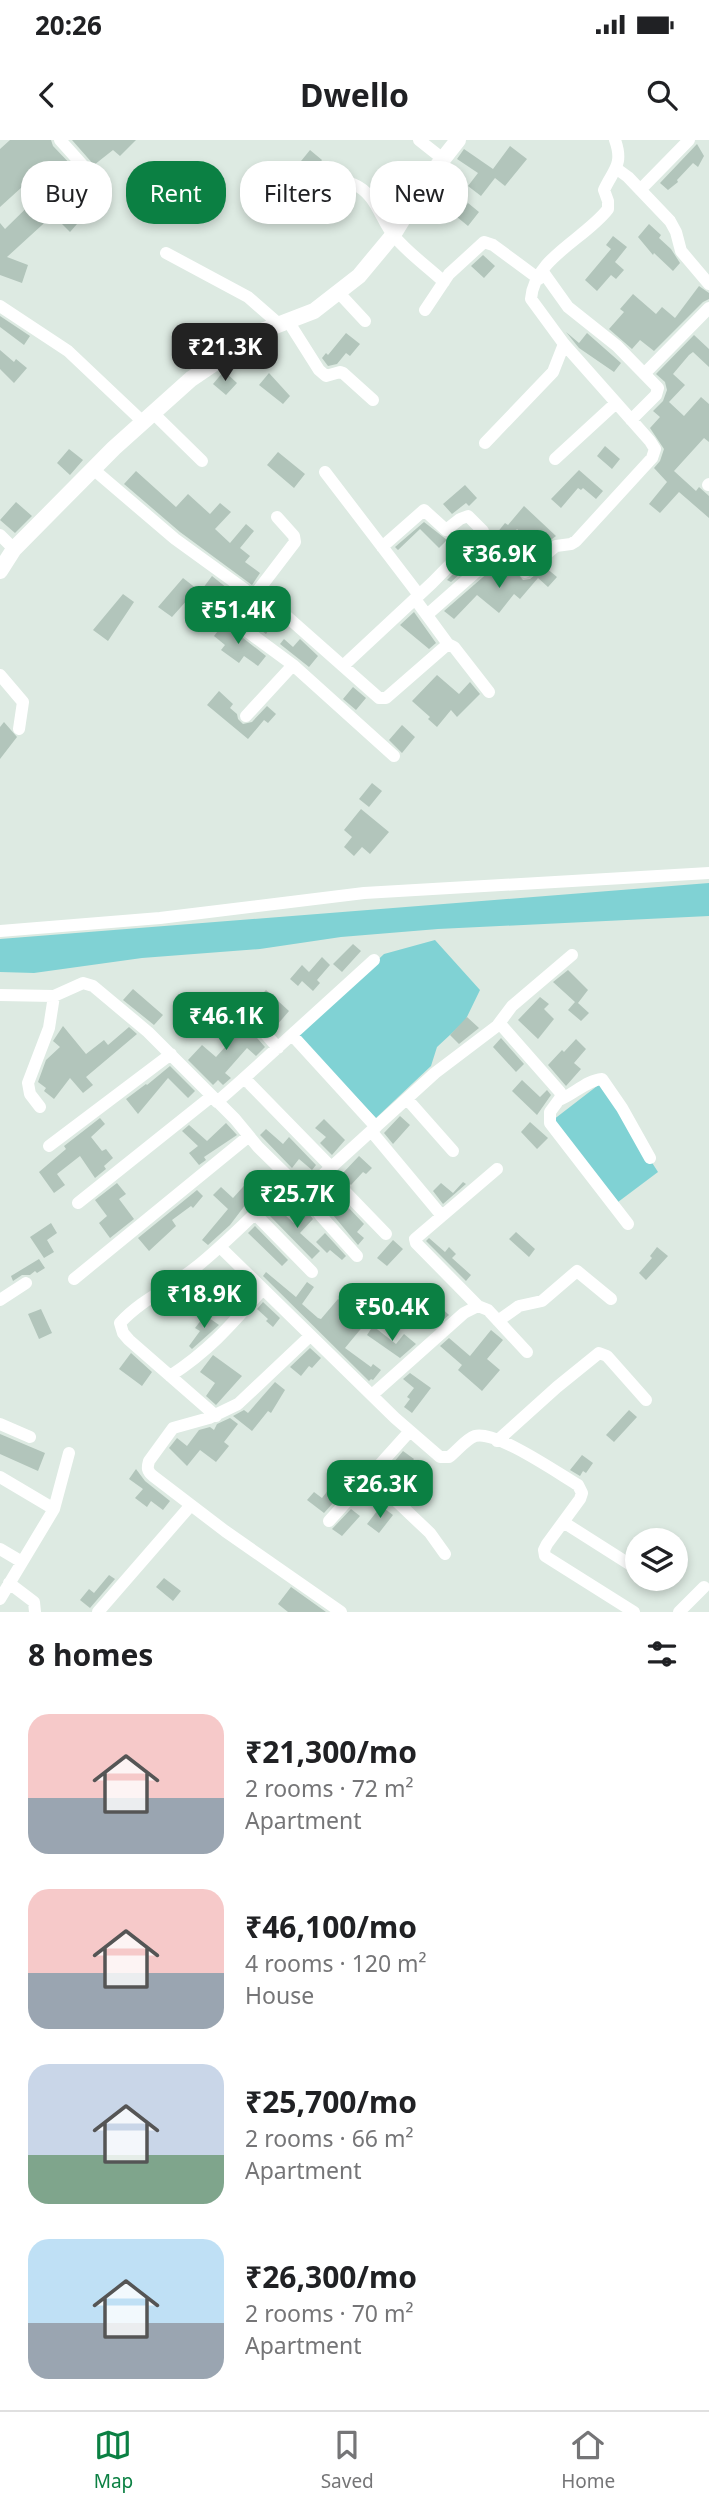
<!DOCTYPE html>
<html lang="en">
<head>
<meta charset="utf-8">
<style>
	:root { --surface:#fff; --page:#f2f2f2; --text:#202124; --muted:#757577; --line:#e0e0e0; --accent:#0b8043 }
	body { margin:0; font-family:"Noto Sans",sans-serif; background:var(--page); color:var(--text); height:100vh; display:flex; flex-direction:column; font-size:26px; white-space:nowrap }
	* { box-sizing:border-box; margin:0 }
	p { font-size:23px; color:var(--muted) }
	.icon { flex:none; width:38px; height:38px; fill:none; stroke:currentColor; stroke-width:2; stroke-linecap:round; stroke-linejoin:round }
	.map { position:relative; height:1472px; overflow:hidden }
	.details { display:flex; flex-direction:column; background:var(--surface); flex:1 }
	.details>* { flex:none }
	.top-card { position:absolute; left:21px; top:21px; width:668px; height:63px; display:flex; gap:14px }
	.controls { position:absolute; left:625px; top:1388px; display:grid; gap:14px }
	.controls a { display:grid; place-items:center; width:63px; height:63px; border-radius:50%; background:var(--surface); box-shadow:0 4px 10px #0003; font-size:35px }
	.price { position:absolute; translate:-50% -60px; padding:0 16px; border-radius:14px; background:var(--accent); color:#fff; font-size:23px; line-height:46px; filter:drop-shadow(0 2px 4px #0008) }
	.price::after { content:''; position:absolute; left:50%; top:42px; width:21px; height:16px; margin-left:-10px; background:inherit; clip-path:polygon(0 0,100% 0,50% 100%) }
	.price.selected { background:#222; color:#fff }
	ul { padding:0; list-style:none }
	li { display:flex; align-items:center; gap:21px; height:175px; padding:0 28px }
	li span { display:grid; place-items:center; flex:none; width:196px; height:140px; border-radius:21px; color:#555 }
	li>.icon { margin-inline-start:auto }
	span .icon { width:84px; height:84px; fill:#fffc; stroke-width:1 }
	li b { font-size:30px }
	h2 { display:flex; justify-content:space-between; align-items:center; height:84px; padding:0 28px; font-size:30px }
	.pill { padding:0 24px; border-radius:28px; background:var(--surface); box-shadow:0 4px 10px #0003; font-size:24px; line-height:63px }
	.pill.selected { background:var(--accent); color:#fff }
	.status { display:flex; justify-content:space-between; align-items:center; height:49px; padding:0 35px; background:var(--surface); direction:ltr }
	.status svg { height:19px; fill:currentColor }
	header { display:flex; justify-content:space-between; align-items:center; height:91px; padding:0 28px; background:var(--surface); font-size:32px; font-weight:700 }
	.dock { display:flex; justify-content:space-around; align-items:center; height:98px; border-top:2px solid var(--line); background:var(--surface); font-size:19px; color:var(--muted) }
	.dock a { display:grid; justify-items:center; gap:4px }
	.dock .selected { color:var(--accent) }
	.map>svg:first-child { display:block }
</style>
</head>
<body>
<div class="status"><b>20:26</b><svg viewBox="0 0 49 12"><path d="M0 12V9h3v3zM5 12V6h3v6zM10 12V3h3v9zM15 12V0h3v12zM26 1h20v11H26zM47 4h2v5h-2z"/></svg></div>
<header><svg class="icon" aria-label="back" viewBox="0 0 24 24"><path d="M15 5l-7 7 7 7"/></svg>Dwello<svg class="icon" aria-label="search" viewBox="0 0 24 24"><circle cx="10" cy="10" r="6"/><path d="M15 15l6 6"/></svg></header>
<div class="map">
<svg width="709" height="1472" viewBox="0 0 709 1472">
	<rect width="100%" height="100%" fill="#ddeae2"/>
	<path fill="#80d2d4" d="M709 743V776L438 789 341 797 260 809 142 818 34 833 0 832V799Z
		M435 800 480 850 465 881 437 907 431 926 376 978 298 896 384 814Z
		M601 943 658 1032 618 1062 553 980Z"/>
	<path fill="#b2c5bb" d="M10 0H51L53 6 75 29 97 61 71 79 77 84 70 92 53 75 7 117 28 125 22 143 0 135V83L5 89 55 40 44 27 0 67V9Z
		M72 0H136L120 16 113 10 94 25Z
		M697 4 704 16 698 27 693 23 677 40 678 42 668 50 660 43Z
		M510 6 527 19 505 46 495 38 481 56 468 46 478 33 457 19 464 9 493 29Z
		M310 10 322 20 309 36 297 26Z
		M468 63 479 72 468 86 457 77Z
		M649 84 661 95 659 98 671 109 680 123 673 131 654 113 653 115 638 97Z
		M613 96 627 107 615 122 624 130 616 139 611 135 597 151 585 140 611 109 606 105Z
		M483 115 495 126 484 138 471 126Z
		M699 146 709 153V159L703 162 654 211 640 200 632 209 609 189 624 172 620 169 633 154 656 174 662 167 675 178Z
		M0 176 30 196 24 205 0 187Z
		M566 192 579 203 587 193 621 223 614 232 579 208Z
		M346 193 360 204 350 216 346 213 337 224 328 226 322 218 326 213 328 215Z
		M694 195 709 209V227L693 212 689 215 673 234 685 245 669 262 684 276 701 257 709 264V302L704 298 674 331 696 351 699 347 709 356V378L679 352 660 373 649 364 667 342 654 328 660 321 664 309 650 288 660 277 653 271 663 261 667 250 665 242 656 234Z
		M0 210 14 222 16 219 27 228 14 243 0 229Z
		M224 231 237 243 226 255 213 244Z
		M269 233 290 256 283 264 259 245Z
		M605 306 620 319 612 329 597 316Z
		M69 309 83 320 70 335 57 323Z
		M278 312 305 334 294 348 267 325Z
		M579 330 603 351 596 359 583 348 581 350 578 348 561 368 551 359Z
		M136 331 176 367 188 354 210 374 220 363 231 372 215 389 230 403 246 384 254 391 240 408 250 416 245 422 260 433 252 445 180 392 124 344Z
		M465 345 477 358 469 366 466 363 452 374 443 364Z
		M16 362 32 376 15 393 0 380Z
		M524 366 556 396 540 408 517 389 501 407 492 399 505 383 508 385Z
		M424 382 447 400 439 408 420 389 398 410 395 407Z
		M486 401 494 408 489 414 481 415 451 442 447 440Z
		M512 427 523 440 530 439 545 427 557 437 548 447 538 438 520 459 514 454 499 473 477 455 454 479 444 471 490 431 501 440Z
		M212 436 227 448 218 460 203 448Z
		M183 438 197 449 172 477 158 467Z
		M123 454 134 462 108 501 93 490Z
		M259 463 276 479 266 494 248 481Z
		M414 472 436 503 429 509 400 485Z
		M224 483 266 516 258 526 244 516 239 523 221 510 225 505 214 496Z
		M284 499 293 507 300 499 318 516 309 527 280 504Z
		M437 535 459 554 470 542 480 554 457 577 451 570 437 587 428 579 430 577 412 561Z
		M353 547 366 558 356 570 343 559Z
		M219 551 233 564 230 568 237 574 238 579 243 584 252 582 267 566 276 574 268 583 264 580 248 599 207 565Z
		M4 582 17 597 0 619V587Z
		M402 585 415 597 402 613 389 600Z
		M372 643 382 651 369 667 359 659Z
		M361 669 389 692 370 714 362 707 354 716 344 707 352 697 344 690Z
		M353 804 361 811 342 832 333 824Z
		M322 817 330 825 317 840 320 843 313 851 302 841 298 846 290 839 302 825 309 832Z
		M568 830 588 850 578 863 589 873 581 881 568 870 575 862 553 842Z
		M133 849 163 875 154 885 123 860Z
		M266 850 289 871 277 885 272 881 269 885 252 865Z
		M540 857 549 864 544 869 554 879 538 899 518 880Z
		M235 873 265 907 256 916 247 908 225 933 231 938 223 945 218 940 213 945 188 920 202 905 216 917 235 896 224 885Z
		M467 877 479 888 459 904 450 895Z
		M63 886 86 914 104 900 108 905 129 887 137 894 86 937 93 945 83 953 70 938 54 959 44 951 46 948 38 942 46 920 60 907 53 901Z
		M501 898 524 924 516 932 493 907Z
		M576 899 586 909 574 923 581 929 566 946 548 925 562 910 564 912Z
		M170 926 195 951 188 958 168 938 138 974 126 959 146 944 147 945Z
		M522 940 540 957 547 950 551 955 537 975 512 951Z
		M400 976 410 985 393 1004 384 993Z
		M100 978 105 984 91 997 102 1011 106 1009 113 1018 104 1026 106 1029 95 1038 80 1016 57 1034 65 1045 54 1053 39 1032 66 1009 64 1006Z
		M324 979 345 1000 332 1015 320 1003 326 997 315 988Z
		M530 982 548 998 537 1009 521 992Z
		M226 983 237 995 204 1017 206 1020 199 1025 189 1013 198 1006 182 991 189 985 207 1001Z
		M266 989 283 1004 289 997 316 1025 312 1030 299 1019 292 1028 260 995Z
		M359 1016 372 1028 366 1034 363 1032 351 1045 341 1035Z
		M251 1038 265 1052 253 1063 249 1060 230 1085 208 1105 202 1100 228 1069 213 1055 221 1047 233 1058Z
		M463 1042 466 1044 443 1064 433 1051 441 1043 453 1053Z
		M117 1043 126 1054 119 1059 134 1079 110 1098 99 1083 107 1076 95 1060Z
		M328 1046 364 1084 357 1092 364 1098 358 1105 318 1057Z
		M197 1050 203 1056 193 1068 191 1066 172 1080 176 1086 149 1111 138 1098Z
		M277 1068 294 1083 306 1070 313 1079 300 1093 320 1111 312 1119 270 1076Z
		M51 1083 57 1093 47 1100 54 1112 44 1118 30 1097Z
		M255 1086 288 1120 282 1126 248 1093Z
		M516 1092 535 1109 529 1117 509 1099Z
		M325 1093 346 1116 342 1120 330 1110 327 1113 316 1102Z
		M429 1098 445 1112 449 1107 456 1114 452 1118 471 1135 466 1141 426 1101Z
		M393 1100 403 1109 387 1126 377 1118Z
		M657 1107 668 1116 646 1140 639 1133 652 1118 650 1116Z
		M39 1119 45 1128 37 1133 35 1131 30 1135H22L13 1141 11 1136Z
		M266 1132 296 1157 307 1142 314 1147 302 1164 318 1178 321 1179 338 1159 346 1166 344 1168 364 1185 345 1208 371 1227 373 1224 381 1230 373 1240 371 1239 369 1241 263 1136Z
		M414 1143 449 1175 438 1184 429 1177 432 1175 417 1162 402 1180 392 1172Z
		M263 1162 280 1178 273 1187 266 1181 268 1179 257 1169Z
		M41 1169 52 1193 39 1199 28 1174Z
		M205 1175 219 1185 192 1209 189 1206 200 1191 195 1188Z
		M373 1186 396 1204 404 1194 416 1204 400 1218 367 1195Z
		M491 1190 503 1200 487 1219 500 1230 482 1251 458 1230 462 1225 440 1206 449 1198 470 1216Z
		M310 1208 321 1218 312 1228 309 1226 301 1236 290 1227Z
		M131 1213 152 1232 142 1246 119 1229Z
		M213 1215 242 1236 216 1265 206 1256 215 1243 200 1232Z
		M410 1233 431 1248 412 1273 404 1267 410 1259 407 1257 414 1248 403 1239Z
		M275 1242 285 1250 271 1273 268 1271 252 1291 233 1276 244 1270 248 1273Z
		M629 1270 637 1277 614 1302 606 1295Z
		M230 1278 238 1284 224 1302 229 1306 216 1322 200 1310 187 1326 169 1308 177 1298 187 1306 199 1290 210 1287 214 1290 217 1284Z
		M0 1294 45 1313 38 1331 0 1314Z
		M403 1311 414 1319 400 1337 389 1328Z
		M582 1315 593 1323 586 1333 583 1331 580 1336 570 1330Z
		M136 1329 145 1341 170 1361 163 1370 151 1361 147 1367 135 1358 143 1349 129 1339Z
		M342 1333 353 1341 324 1373 307 1360 314 1352 322 1358Z
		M381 1366 393 1375 379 1393 367 1384Z
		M351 1369 360 1376 342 1396 332 1389Z
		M109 1435 115 1439 90 1468 80 1460 89 1449 94 1453Z
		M164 1438 181 1451 173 1461 156 1447Z
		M291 1447 326 1472H288L278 1464Z"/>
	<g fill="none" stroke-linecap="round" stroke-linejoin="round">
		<path stroke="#fff" stroke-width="12" d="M60 0 95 39
			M419 0 443 19
			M617 29 628 37 670 81 676 92 681 111 709 144
			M640 50 689 0
			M339 54 353 44C376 53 380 79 394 96 408 113 428 127 444 142
			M166 113 248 157 279 184
			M543 132 568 167 617 206 658 248 656 255 631 280
			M339 153 365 181
			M0 166 68 211 142 281
			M425 170 449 134 484 102 493 105 539 139
			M288 181 319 230 326 236 340 232 343 233 373 260
			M644 234 709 168
			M152 272 202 321
			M485 303 553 232 564 204
			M555 319 616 263
			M93 329 175 399 244 449 251 460 238 481 240 486 293 525 394 616
			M325 332 419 455
			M708 345 709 344
			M0 395 14 409
			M525 432 556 406 571 404 576 401 652 318 655 309 650 301 564 204 531 159C534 118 585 99 608 69V61L604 50C613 30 624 25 615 0
			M258 451 379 558H386L448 504 454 507 489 552
			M253 457 295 402 294 396 277 377
			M415 459 448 504
			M428 474 487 422
			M343 526 432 443 483 391 468 376 460 379 446 390 424 370 382 407
			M0 535 23 562 19 589
			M246 576 293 525
			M0 791 160 778 364 753 709 733
			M0 855 54 856 83 843 93 846 148 892 235 979 258 1007 304 1052 321 1076 357 1116
			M234 858 278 908
			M497 886 512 866 572 815
			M292 895 376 987
			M242 940 374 820
			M407 959 453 1011
			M559 960C573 955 587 940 602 939L622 968 650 1018
			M217 962 242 940 248 942 332 1028
			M40 967 30 954 28 943 49 888 54 856
			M371 991 442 1076
			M49 1006 171 914
			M327 1033 386 1094
			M304 1052 435 933 497 886H502L560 952 561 957 550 972V983L628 1084
			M78 1063 212 956
			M255 1074 312 1132
			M220 1107 395 1278 440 1317H449C457 1311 466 1299 475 1296 496 1290 559 1334 578 1345L582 1353 580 1359 547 1404 544 1410 545 1416 634 1472
			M74 1139 249 996
			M0 1160 26 1143
			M478 1166 416 1103 415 1099 497 1029
			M498 1181 519 1166 542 1161 577 1131 611 1159
			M310 1196 238 1264 209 1278 173 1288 149 1321C147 1328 147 1331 153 1336L225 1391 341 1472
			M170 1236C210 1210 231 1185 262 1150
			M372 1255 464 1173 478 1166 488 1170 527 1212
			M216 1276 129 1200 123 1193 120 1183C142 1159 170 1148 195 1128 229 1101 258 1069 291 1040
			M0 1284 30 1297
			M497 1301 557 1247 599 1213 607 1216 646 1260
			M0 1337 54 1369
			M371 1337 430 1393 445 1414
			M329 1381 410 1291
			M563 1382 637 1429
			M0 1409 22 1422
			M9 1443 34 1462 35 1472
			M0 1459 54 1369 69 1313
			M98 1472 191 1365
			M679 1472 704 1447"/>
		<path stroke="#fff" stroke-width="16" d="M0 431 14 409 114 308 191 239 262 191 314 171 359 136 393 95 428 38 458 0"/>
	</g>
</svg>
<div class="controls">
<a><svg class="icon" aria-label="layers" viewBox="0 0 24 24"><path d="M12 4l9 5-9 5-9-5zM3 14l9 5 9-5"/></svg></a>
</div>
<b class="price selected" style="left:225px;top:243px">₹21.3K</b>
<b class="price" style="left:499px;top:450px">₹36.9K</b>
<b class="price" style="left:238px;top:506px">₹51.4K</b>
<b class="price" style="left:226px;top:912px">₹46.1K</b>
<b class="price" style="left:297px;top:1090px">₹25.7K</b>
<b class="price" style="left:204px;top:1190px">₹18.9K</b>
<b class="price" style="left:392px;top:1203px">₹50.4K</b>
<b class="price" style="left:380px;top:1380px">₹26.3K</b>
<div class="top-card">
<a class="pill">Buy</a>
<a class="pill selected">Rent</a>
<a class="pill">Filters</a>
<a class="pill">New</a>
</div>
</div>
<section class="details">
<h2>8 homes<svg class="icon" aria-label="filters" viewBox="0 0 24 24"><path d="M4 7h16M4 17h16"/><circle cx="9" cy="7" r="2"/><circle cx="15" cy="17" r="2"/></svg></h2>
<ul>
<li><span style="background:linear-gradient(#f6c9c9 60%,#9aa5b1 0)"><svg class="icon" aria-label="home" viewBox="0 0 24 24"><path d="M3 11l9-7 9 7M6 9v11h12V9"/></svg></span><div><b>₹21,300/mo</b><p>2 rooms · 72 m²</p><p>Apartment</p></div></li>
<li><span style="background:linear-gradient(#f6c9c9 60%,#9aa5b1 0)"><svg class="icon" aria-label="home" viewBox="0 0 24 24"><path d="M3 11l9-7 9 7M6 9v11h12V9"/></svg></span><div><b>₹46,100/mo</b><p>4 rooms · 120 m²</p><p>House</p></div></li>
<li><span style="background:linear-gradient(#c9d6e8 65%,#7fa58c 0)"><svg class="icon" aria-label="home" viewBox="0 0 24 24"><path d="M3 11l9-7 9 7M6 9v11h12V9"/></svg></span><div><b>₹25,700/mo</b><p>2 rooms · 66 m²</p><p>Apartment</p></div></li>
<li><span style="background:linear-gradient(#bfe0f5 60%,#9aa5b1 0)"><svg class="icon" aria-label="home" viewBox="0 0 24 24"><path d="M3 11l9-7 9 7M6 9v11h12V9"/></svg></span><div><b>₹26,300/mo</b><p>2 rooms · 70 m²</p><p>Apartment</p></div></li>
</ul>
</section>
<nav class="dock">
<a class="selected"><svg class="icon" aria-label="map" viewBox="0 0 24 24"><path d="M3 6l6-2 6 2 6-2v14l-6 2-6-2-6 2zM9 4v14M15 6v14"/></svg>Map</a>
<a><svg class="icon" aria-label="saved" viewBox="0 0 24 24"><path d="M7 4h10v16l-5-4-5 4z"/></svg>Saved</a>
<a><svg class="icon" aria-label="home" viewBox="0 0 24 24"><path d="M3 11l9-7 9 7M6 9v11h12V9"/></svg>Home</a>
</nav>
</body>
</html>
